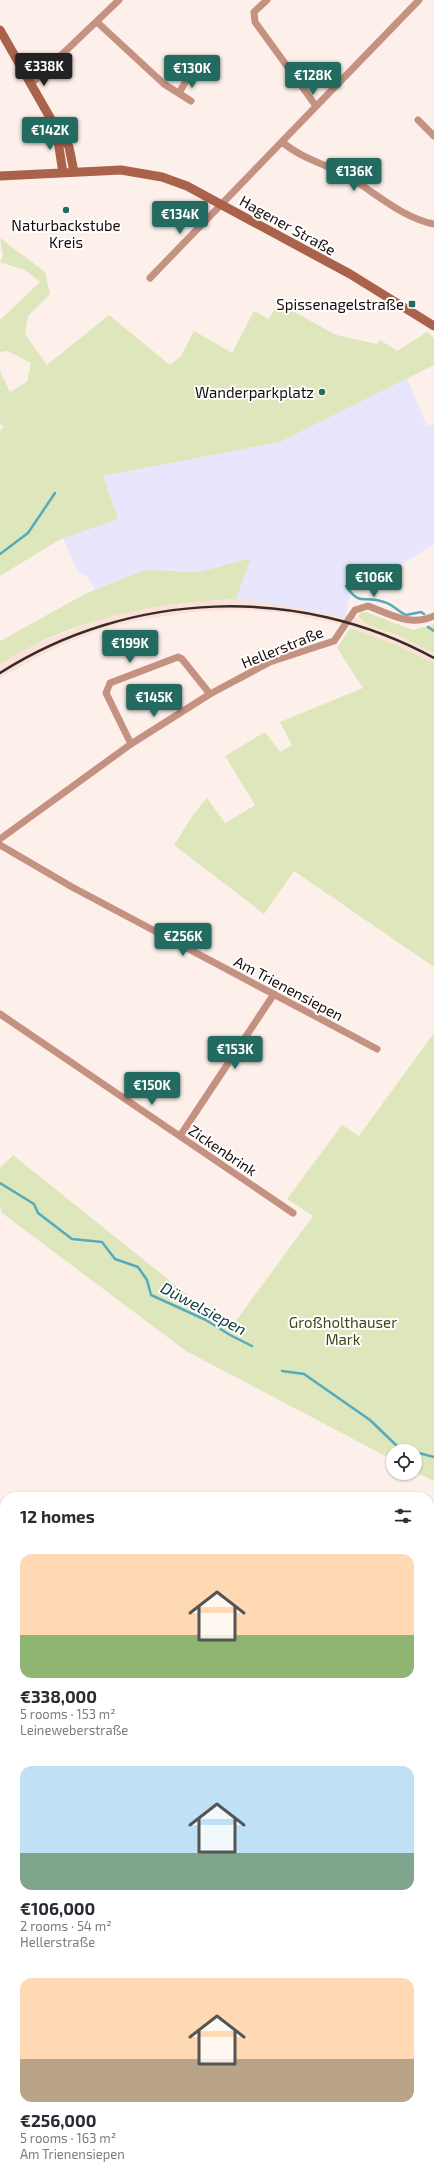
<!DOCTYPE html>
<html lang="en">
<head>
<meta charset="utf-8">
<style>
	:root { --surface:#fff; --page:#f7f7f7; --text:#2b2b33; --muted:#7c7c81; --accent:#236b61 }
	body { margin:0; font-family:"Exo 2",sans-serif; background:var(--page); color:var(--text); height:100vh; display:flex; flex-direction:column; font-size:15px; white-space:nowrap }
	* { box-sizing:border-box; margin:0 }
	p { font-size:13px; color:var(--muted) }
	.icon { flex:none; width:22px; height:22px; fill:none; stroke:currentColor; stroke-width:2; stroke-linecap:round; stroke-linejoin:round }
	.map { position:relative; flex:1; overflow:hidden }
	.sheet { position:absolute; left:0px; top:1492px; width:434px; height:692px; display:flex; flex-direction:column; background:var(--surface); border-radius:16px 16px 0 0; box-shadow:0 1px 3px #0004 }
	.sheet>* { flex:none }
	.fabs { position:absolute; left:386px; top:1444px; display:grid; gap:8px }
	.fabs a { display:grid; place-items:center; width:36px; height:36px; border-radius:50%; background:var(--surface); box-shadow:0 1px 3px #0004; font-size:20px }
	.price { position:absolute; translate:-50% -34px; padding:0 9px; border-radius:4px; background:var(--accent); color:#fff; font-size:13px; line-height:26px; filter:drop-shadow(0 1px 2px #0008) }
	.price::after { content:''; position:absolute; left:50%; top:24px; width:12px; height:9px; margin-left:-6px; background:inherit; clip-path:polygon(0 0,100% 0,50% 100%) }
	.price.on { background:#222; color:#fff }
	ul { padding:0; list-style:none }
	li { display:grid; align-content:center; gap:8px; height:212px; padding:0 20px }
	li span { display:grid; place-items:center; height:124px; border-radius:12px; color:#555 }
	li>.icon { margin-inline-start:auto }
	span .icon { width:72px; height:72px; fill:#fffc; stroke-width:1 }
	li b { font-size:17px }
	h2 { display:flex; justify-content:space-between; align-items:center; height:48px; padding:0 20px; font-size:17px }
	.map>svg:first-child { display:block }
</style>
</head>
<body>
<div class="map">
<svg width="434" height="2184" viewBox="0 0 434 2184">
	<rect width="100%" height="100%" fill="#fdefea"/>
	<path fill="#e8e6fc" d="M407 378 427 426 434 424V544L401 565 353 584 345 618 304 609 236 599 251 558 199 572 145 570 95 590 87 576 78 572 63 538 118 519 103 476 280 442Z"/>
	<path fill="#fbe1d7" d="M236 599 304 609 345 618 342 625 286 613 244 610 201 611 151 618 102 629 53 649 0 678V664L20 651 96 620 149 607 195 601Z
		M354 616 368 625 423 646 434 653V663L396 645 350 628Z"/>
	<path fill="#dee6bc" d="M0 238 45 272 50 294 28 316 25 334 47 365 109 315 170 365 181 356 194 331 232 353 254 311 269 319 278 303 336 335 377 344 380 340 397 351 427 332 434 338V365L280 442 103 476 118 519 59 540 0 576V431L4 426 0 424V371L10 392 27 382 31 363 7 351 0 352V320L40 282 25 270 0 262 3 256Z
		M251 558 236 599C154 602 71 619 0 664V641L87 593 145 570 199 572Z
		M361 612H366L413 630 434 624V653L399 636 368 625 358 617Z
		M350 628 396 645 434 663V967L294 871 264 914 174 845 193 815 207 798 225 823 255 805 225 756 265 732 280 752 292 745 280 722 363 688 337 648Z
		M434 1033V1481L415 1472V1451H393V1460L186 1351 2 1213 0 1207V1168L13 1155 230 1329 313 1216 287 1199 342 1125 359 1136Z
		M0 1819 5 1823V2179H304L301 2184H0Z
		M434 1900V1969L429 1978V1908Z
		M429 2098 434 2100V2184H358L361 2179H429Z"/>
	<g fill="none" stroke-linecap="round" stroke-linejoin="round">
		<path stroke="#54abbb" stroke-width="2.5" d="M0 554 28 533 55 493
			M346 586C361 608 364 594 384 602 392 604 398 611 406 615L421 612 424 614
			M428 627 434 631
			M0 1183 34 1204 38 1213 72 1239 102 1242 115 1259 138 1267 147 1280 151 1295 206 1320 230 1335 252 1346
			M282 1371 304 1374 370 1420 398 1447 412 1451
			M415 1452 434 1457"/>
		<path stroke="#c59282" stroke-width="7" d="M267 0 254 12 255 22 316 106
			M97 22 164 84 191 101
			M31 84 119 0
			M179 93 190 74
			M418 120 434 136
			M282 142C301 158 325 164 347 176 375 192 402 218 434 224
			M150 278 419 0
			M131 744 106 693 110 683 178 657 182 659 210 694
			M0 839 131 744 210 694 270 662 334 641 355 610 368 606C390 614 410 627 434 616
			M0 845 72 887 377 1049
			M0 1014 293 1213
			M180 1136 274 994
			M0 1811 5 1814
			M429 2079 434 2082"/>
		<path stroke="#aa624b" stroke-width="9" d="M0 30 56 128 62 134 69 147 74 172
			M56 128 63 173
			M0 176 121 170 162 177 187 186 222 205 350 274 434 326"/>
		<path stroke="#762709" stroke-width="12" d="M429 2004 434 1995
			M429 2038 434 2029
			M319 2184 322 2179
			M340 2184 343 2179"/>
		<path stroke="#372b27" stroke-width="2.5" d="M0 673C130 590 299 584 434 658"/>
	</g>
	<g fill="#236b61" stroke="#fff" stroke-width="1.5">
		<circle cx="66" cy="210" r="4"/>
		<rect x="408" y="300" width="8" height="8" rx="2"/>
		<circle cx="322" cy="392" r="4"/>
	</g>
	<g text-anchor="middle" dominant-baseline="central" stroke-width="4" stroke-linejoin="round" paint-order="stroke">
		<g font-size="15" fill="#190d09" stroke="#fff" text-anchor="end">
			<text x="66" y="225" text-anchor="middle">Naturbackstube<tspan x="66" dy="17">Kreis</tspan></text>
			<text x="404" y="304">Spissenagelstraße</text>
			<text x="314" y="392">Wanderparkplatz</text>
		</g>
		<g font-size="15" fill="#190d09" stroke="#fff">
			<text transform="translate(288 225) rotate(29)">Hagener Straße</text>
			<text transform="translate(282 647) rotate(-22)">Hellerstraße</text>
			<text transform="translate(289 988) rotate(28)">Am Trienensiepen</text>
			<text transform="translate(223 1150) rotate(34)">Zickenbrink</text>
		</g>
		<g font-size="15" fill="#3f4615" stroke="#fff">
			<text x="343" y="1322">Großholthauser<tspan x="343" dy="17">Mark</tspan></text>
		</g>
		<g font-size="16" font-style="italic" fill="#0f3940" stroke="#fff">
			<text transform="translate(204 1308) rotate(28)">Düwelsiepen</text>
		</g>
	</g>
</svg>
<div class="fabs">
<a><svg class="icon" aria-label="locate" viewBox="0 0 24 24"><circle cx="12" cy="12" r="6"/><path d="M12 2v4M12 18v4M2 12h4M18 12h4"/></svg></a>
</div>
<b class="price on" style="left:44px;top:87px">€338K</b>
<b class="price" style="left:192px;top:89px">€130K</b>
<b class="price" style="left:313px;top:96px">€128K</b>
<b class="price" style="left:50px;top:151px">€142K</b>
<b class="price" style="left:354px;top:192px">€136K</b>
<b class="price" style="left:180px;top:235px">€134K</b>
<b class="price" style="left:374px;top:598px">€106K</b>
<b class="price" style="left:130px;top:664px">€199K</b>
<b class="price" style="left:154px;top:718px">€145K</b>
<b class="price" style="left:183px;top:957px">€256K</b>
<b class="price" style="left:235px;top:1070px">€153K</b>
<b class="price" style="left:152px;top:1106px">€150K</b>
<section class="sheet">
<h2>12 homes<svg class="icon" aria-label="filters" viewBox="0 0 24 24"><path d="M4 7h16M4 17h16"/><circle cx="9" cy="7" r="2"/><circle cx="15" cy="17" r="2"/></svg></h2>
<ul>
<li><span style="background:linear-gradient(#ffd9b3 65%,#8fb573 0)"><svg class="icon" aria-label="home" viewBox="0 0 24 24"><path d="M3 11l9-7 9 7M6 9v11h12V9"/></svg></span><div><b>€338,000</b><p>5 rooms · 153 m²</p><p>Leineweberstraße</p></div></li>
<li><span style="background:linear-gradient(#bfe0f5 70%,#7fa58c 0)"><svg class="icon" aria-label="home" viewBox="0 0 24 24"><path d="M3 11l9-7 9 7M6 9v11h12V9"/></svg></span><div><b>€106,000</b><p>2 rooms · 54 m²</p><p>Hellerstraße</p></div></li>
<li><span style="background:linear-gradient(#ffd9b3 65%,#b9a48a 0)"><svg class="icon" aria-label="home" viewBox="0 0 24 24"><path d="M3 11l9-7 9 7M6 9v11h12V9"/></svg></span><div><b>€256,000</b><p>5 rooms · 163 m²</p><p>Am Trienensiepen</p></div></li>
</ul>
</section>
</div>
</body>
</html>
